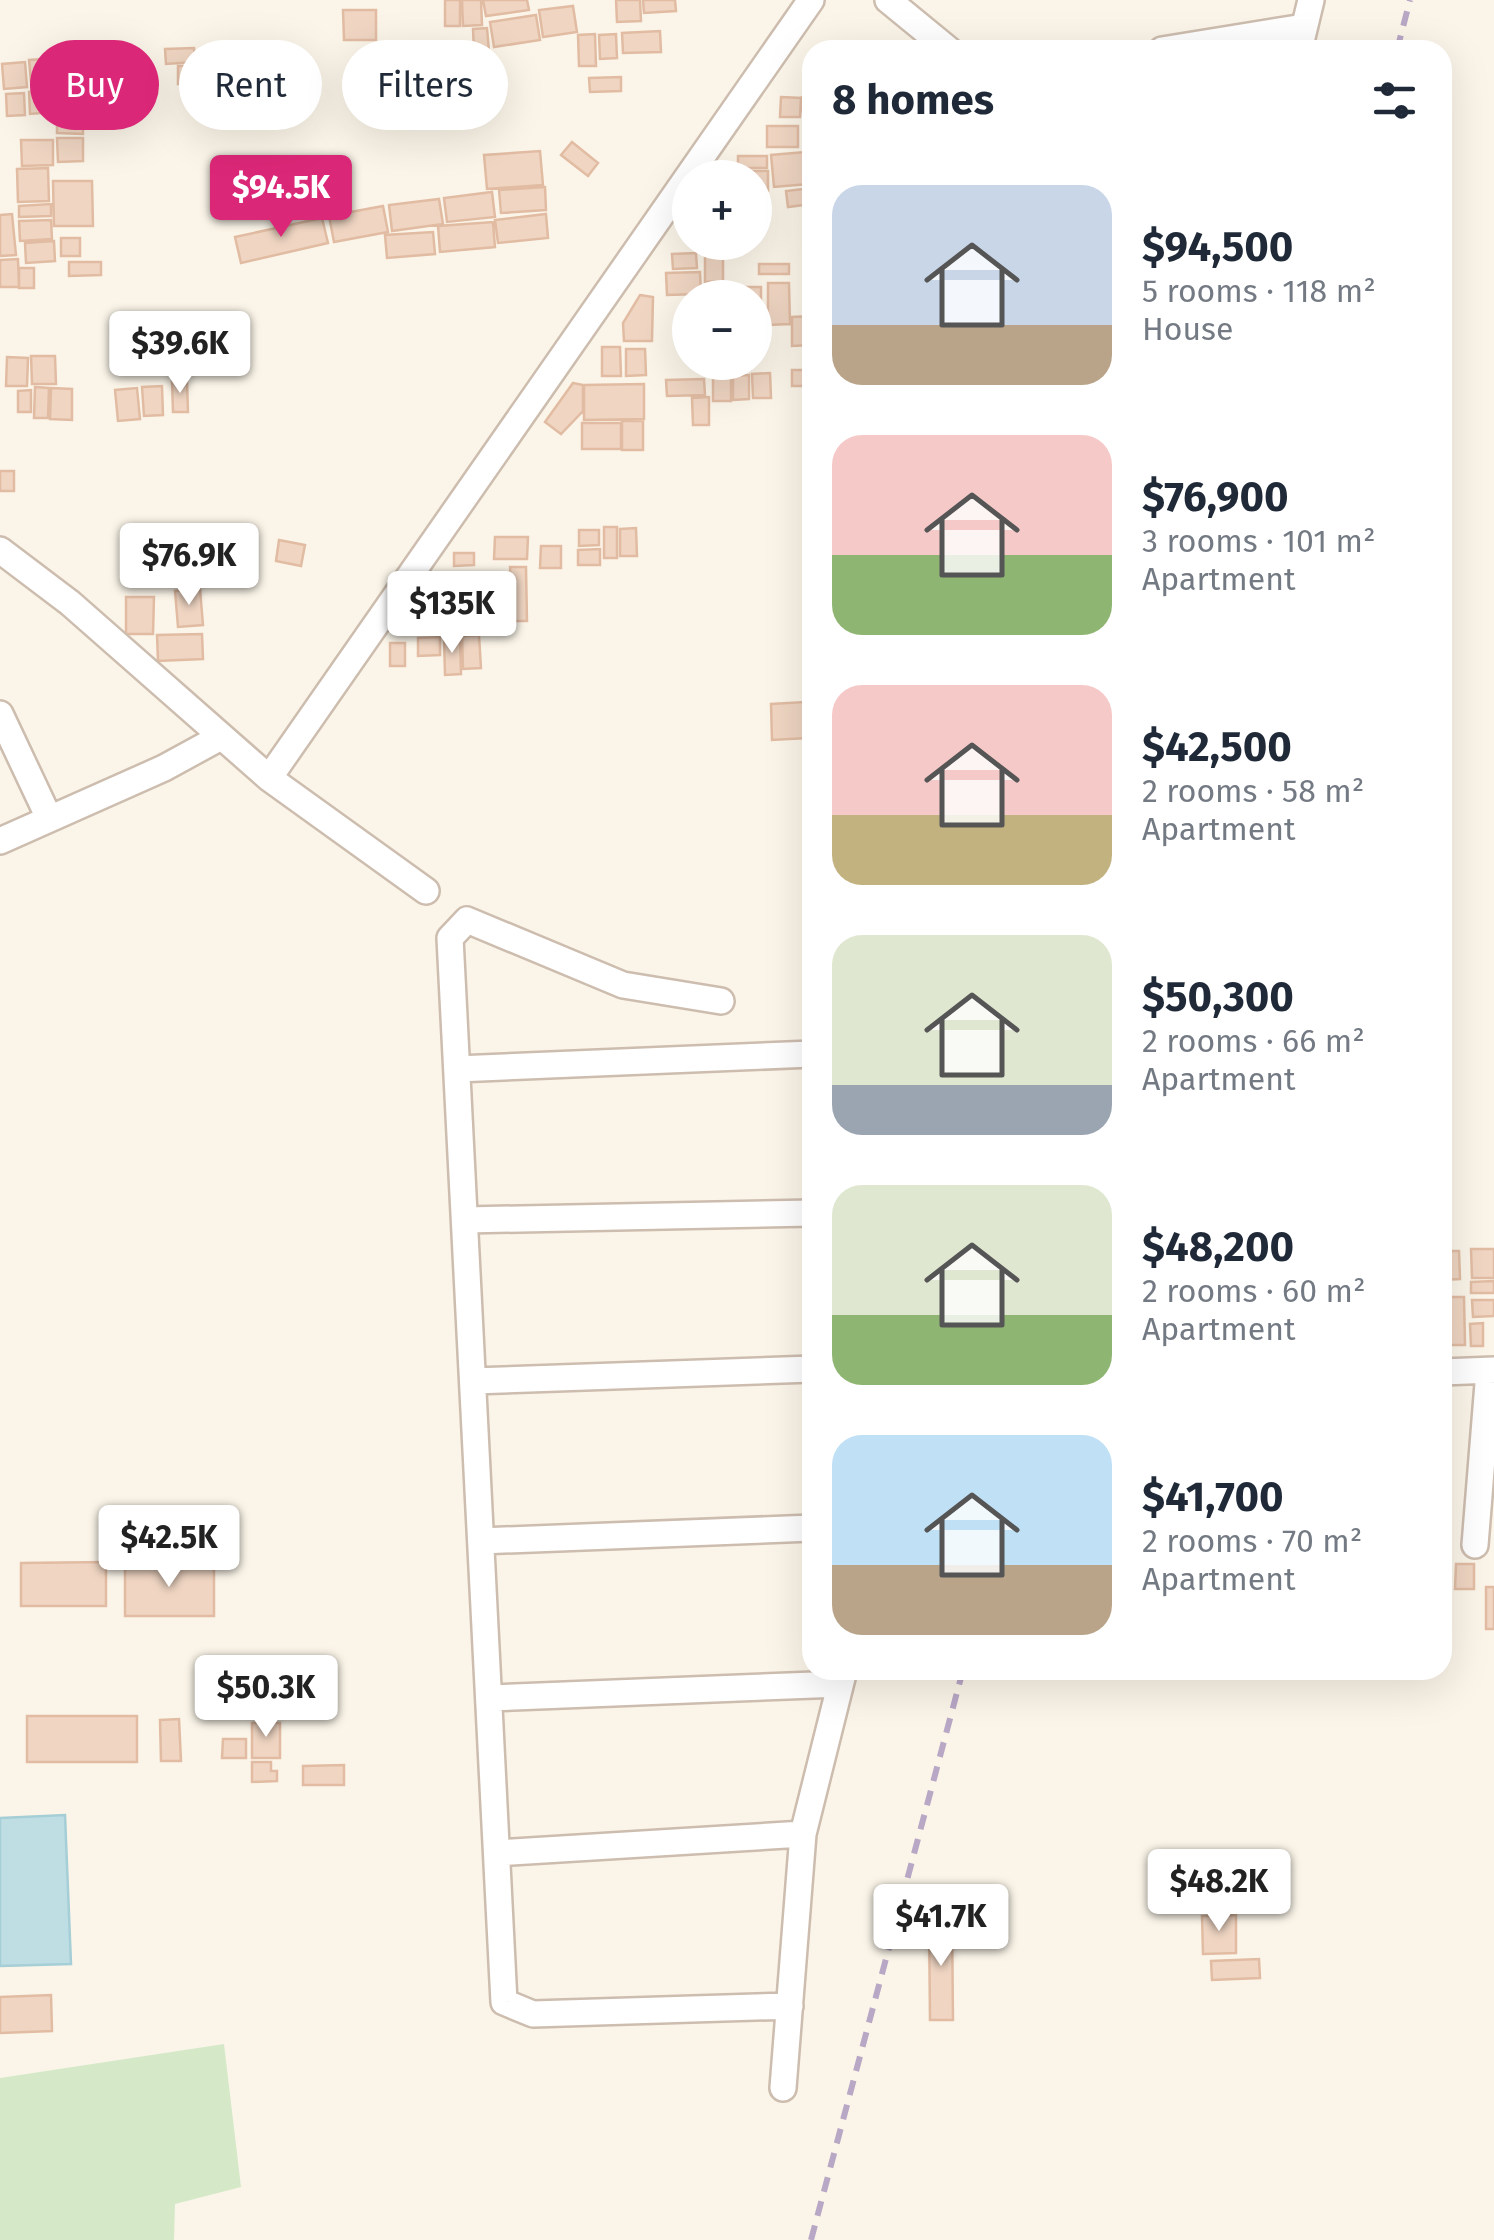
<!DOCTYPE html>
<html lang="en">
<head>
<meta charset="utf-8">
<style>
	:root { --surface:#fff; --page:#f2f2f3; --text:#1f2937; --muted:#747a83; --accent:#db2777 }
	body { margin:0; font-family:"Fira Sans",sans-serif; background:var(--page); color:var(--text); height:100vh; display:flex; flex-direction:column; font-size:38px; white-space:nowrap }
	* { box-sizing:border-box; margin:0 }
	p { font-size:32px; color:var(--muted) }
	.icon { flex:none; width:55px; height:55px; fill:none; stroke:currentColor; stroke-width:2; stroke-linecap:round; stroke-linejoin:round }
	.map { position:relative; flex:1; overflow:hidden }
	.side { position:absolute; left:802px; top:40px; width:650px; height:1640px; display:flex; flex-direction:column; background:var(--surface); border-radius:30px; box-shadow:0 10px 40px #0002 }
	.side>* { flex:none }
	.top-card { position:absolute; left:30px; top:40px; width:622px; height:90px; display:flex; gap:20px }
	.tools { position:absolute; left:672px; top:160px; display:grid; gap:20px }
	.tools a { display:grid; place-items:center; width:100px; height:100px; border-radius:50%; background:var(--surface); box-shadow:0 10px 40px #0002; font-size:50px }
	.price { position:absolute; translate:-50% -85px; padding:0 22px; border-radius:10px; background:#fff; color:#222; font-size:32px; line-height:65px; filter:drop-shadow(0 2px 5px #0008) }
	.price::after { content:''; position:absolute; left:50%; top:60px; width:30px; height:22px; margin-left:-15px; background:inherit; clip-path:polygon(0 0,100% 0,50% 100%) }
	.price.current { background:var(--accent); color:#fff }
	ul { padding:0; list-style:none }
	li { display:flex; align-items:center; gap:30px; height:250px; padding:0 30px }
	li span { display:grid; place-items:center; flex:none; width:280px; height:200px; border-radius:30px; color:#555 }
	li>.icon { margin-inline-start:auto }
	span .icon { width:120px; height:120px; fill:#fffc; stroke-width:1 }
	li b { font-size:42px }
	h2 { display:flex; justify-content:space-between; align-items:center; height:120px; padding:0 30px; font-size:42px }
	.tag { padding:0 35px; border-radius:45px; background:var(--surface); box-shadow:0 10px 40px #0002; font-size:35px; line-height:90px }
	.tag.current { background:var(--accent); color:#fff }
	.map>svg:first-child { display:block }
</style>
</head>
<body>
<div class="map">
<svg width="1494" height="2240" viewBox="0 0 1494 2240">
	<rect width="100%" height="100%" fill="#fbf5e9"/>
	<path fill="#d5e9c8" d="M224 2044 241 2187 175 2204 174 2240H0V2078Z"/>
	<path fill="#bedee4" stroke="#a5ced6" stroke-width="2.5" d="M65 1815 71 1964 0 1966V1818Z"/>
	<path fill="#efd5c2" stroke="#e1bca3" stroke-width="2.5" d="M445 0H460V26H445Z
		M462 0H481L482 25 463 26Z
		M483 0H527L529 10 486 16Z
		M616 0H640L641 21 617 22Z
		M643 0H675L676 11 644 13Z
		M573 6 577 32 543 37 539 10Z
		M343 10H376V40H344Z
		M536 15 540 40 494 47 490 22Z
		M487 28 489 51 474 52 473 29Z
		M660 31 661 52 623 53 622 33Z
		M595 34 596 66H579L578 35Z
		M616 34 617 58 600 59 599 35Z
		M194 48 195 62 166 64 165 49Z
		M43 59 45 81 31 82 29 60Z
		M492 59 499 104 480 107 473 61Z
		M25 62 27 87 4 89 2 64Z
		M178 66H193L194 84H178Z
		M621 77V91L590 92 589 78Z
		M51 90 52 112 30 114 29 92Z
		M24 93 25 115 7 116 6 94Z
		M812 96V141L805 142 802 97Z
		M781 97 801 98 800 117H780Z
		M57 113H83V134L57 133Z
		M767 126H798V147H767Z
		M57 138H83V161L58 162Z
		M21 140H53V165L22 166Z
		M572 142 598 163 588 176 561 155Z
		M540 151 543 185 487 189 484 155Z
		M805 152 808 184 774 187 771 155Z
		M738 156H767V168H738Z
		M48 168 49 201 18 202 17 169Z
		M739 171H768V191H755V178H739Z
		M53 181H92L93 226H54Z
		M545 187 546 210 501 213 499 190Z
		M812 188V204L788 207 786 191Z
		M492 192 495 217 447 222 444 198Z
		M439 199 443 224 392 231 389 205Z
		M51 204V216L19 217V206Z
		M383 206 388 232 334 242 329 216Z
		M12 214 16 255 0 256V215Z
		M546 214 548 238 498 243 495 220Z
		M322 218 328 243 241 263 235 237Z
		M51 220 52 239 20 241 19 221Z
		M493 222 495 247 440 252 438 226Z
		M433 232 435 254 387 258 385 235Z
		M61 238H80V256H61Z
		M54 241 55 261 26 263 25 243Z
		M723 252V281L705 282V253Z
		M696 253 697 268 673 269 672 254Z
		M18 259 19 287H0V260Z
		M69 262H101V275L69 276Z
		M759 264H789V274H759Z
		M19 268H34V288H19Z
		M700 272 701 294 667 295 666 273Z
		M768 283H789L790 324 768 325Z
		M710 287H736V298H710Z
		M740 287H761V328H755V298H741Z
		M640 295 653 297 652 341H624L623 323Z
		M812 316V345L792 346V317Z
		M602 347H620L621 376H602Z
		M626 349H645L646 375 626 376Z
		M31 356H55L56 384H32Z
		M7 357 28 358 27 386H6Z
		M792 370H809V386H792Z
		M770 373 771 398H753L752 374Z
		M749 375V399L733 400V376Z
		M713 377H731V401H713Z
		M704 379 705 395 667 396 666 380Z
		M172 381H187L188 412H173Z
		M573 383 583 385V411L561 434 545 422Z
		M644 384V419L584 420V385Z
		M162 386 163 415 144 416 142 387Z
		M35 387 49 388 48 418H34Z
		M51 388 72 389V420L50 419Z
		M137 388 140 419 118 421 115 390Z
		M31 390V412H18V391Z
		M709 397V425H693L692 398Z
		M622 421H643V450H622Z
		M582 423H621V449H582Z
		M0 471H14V491H0Z
		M604 527H617V558H604Z
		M636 528 637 556H620V529Z
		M579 530H599V545L579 546Z
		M495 537H528L527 559H494Z
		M279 540 305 545 301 566 276 561Z
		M541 546H561V568H540Z
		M600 549V565H578V550Z
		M195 551 197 574 155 577 153 554Z
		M454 553H474V565L454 566Z
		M510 567H526L527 621H512Z
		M200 589 203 625 178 627 175 591Z
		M126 597H154L153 634H126Z
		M459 599H495V626H459Z
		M202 634 203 659 158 661 157 635Z
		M479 635 481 668 463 669 462 636Z
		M440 637V655L418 656V638Z
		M460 637 461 674 445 675 444 638Z
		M390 643H405V666H390Z
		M805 702 807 738 772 740 771 704Z
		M1471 1249H1494V1278H1472Z
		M1442 1251H1459L1460 1279 1442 1280Z
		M1494 1281V1293H1471V1282Z
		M1447 1297H1464L1465 1345H1448Z
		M1472 1300H1494V1316L1473 1317Z
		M1483 1323V1346H1471L1470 1324Z
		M106 1562V1606H21V1563Z
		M125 1564 214 1565V1616H125Z
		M1456 1564H1474V1589H1455Z
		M1486 1587H1494V1629H1486Z
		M27 1716H137V1762H27Z
		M179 1719 181 1761H161L160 1720Z
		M252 1723H280V1758H252Z
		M223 1739H246V1758H222Z
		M252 1762H271V1771H277V1781L252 1782Z
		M344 1765V1785H303V1766Z
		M1236 1915V1953L1203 1954 1202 1916Z
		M929 1918H952L953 2020H930Z
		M1259 1959 1260 1978 1212 1980 1211 1961Z
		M51 1995 52 2031 0 2033V1997Z"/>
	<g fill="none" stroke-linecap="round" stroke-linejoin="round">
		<g stroke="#cdbdaf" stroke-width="30">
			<path id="minor" d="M888 0 949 50
				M1162 50 1304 27
				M1299 50 1311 0
				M0 550 70 603 269 778
				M0 714 49 818
				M0 841 164 768 219 738
				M426 891 269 778 811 0
				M721 1001 623 985 467 920 450 938 504 2002 533 2014 790 2006
				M457 1069 812 1054
				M465 1220 812 1213
				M1442 1372 1494 1370
				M473 1381 812 1369
				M481 1541 812 1528
				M1475 1545 1489 1371
				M489 1698 840 1684
				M497 1853 803 1834
				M783 2088 803 1834 844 1670"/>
		</g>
		<use href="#minor" stroke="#fff" stroke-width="25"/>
		<path stroke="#b8a7c5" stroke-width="6" stroke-dasharray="15 10" stroke-linecap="butt" d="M1397 50 1410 0
			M811 2240 963 1670"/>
	</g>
</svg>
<div class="tools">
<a>+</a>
<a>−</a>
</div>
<b class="price current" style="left:281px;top:240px">$94.5K</b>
<b class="price" style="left:180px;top:396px">$39.6K</b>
<b class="price" style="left:189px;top:608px">$76.9K</b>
<b class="price" style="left:452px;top:656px">$135K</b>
<b class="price" style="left:169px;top:1590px">$42.5K</b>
<b class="price" style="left:266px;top:1740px">$50.3K</b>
<b class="price" style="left:1219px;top:1934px">$48.2K</b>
<b class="price" style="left:941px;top:1969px">$41.7K</b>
<div class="top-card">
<a class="tag current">Buy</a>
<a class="tag">Rent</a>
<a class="tag">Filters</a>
</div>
<section class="side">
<h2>8 homes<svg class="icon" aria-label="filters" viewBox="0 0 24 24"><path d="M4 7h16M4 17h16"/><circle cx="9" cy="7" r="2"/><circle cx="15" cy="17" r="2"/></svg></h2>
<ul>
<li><span style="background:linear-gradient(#c9d6e8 70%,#b9a48a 0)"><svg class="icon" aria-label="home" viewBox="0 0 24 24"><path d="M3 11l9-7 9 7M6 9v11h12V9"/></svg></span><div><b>$94,500</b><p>5 rooms · 118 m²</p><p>House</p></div></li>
<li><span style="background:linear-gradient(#f6c9c9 60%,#8fb573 0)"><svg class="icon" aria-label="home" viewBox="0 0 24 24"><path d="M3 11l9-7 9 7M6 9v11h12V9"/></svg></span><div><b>$76,900</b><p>3 rooms · 101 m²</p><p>Apartment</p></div></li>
<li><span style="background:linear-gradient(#f6c9c9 65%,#c2b280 0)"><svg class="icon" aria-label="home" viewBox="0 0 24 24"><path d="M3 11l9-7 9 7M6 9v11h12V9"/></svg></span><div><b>$42,500</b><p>2 rooms · 58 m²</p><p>Apartment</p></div></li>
<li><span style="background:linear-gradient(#dfe7d0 75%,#9aa5b1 0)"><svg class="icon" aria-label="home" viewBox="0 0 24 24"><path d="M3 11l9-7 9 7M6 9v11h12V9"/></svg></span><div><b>$50,300</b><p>2 rooms · 66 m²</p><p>Apartment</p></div></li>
<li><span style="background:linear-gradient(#dfe7d0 65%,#8fb573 0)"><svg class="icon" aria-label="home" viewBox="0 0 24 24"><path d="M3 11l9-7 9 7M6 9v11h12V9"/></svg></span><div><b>$48,200</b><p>2 rooms · 60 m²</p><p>Apartment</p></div></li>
<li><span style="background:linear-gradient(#bfe0f5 65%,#b9a48a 0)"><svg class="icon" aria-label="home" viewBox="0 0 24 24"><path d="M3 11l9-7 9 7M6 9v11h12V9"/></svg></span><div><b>$41,700</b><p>2 rooms · 70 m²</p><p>Apartment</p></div></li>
</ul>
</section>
</div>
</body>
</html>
